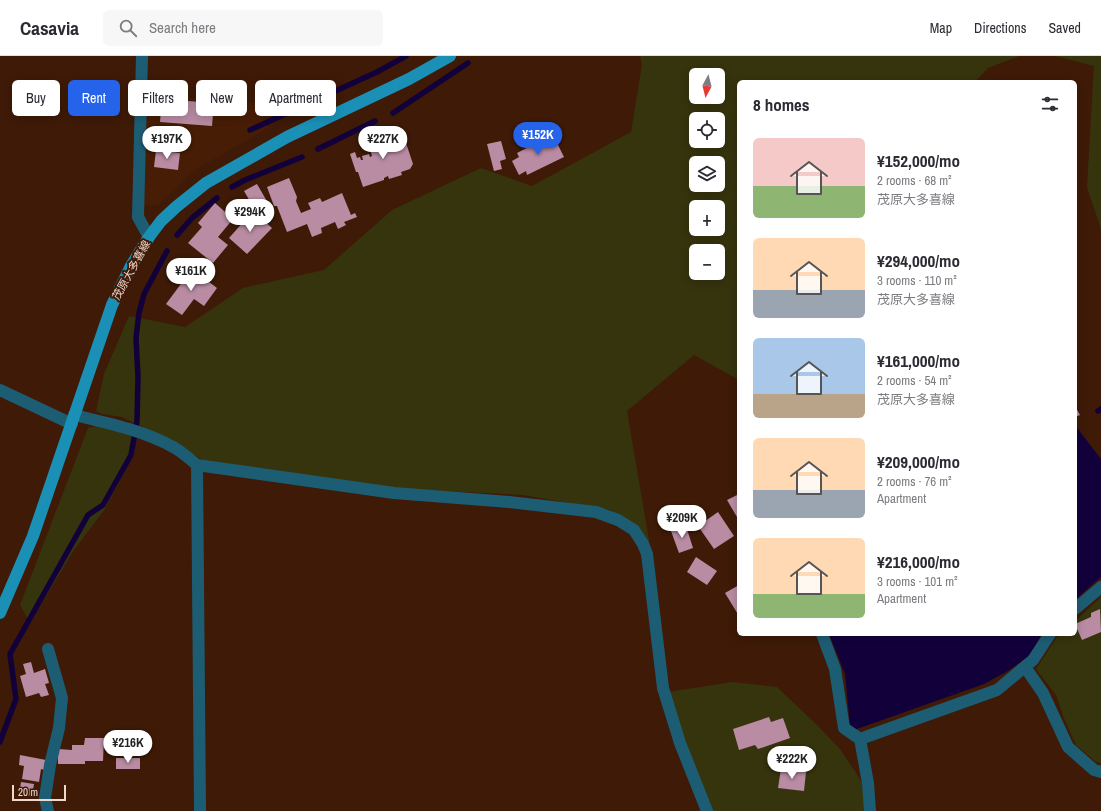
<!DOCTYPE html>
<html lang="en">
<head>
<meta charset="utf-8">
<style>
	:root { --surface:#fff; --page:#f7f7f7; --text:#2b2b33; --muted:#7c7c81; --line:#e1e1e2; --accent:#2563eb }
	body { margin:0; font-family:"Archivo Narrow","Noto Sans JP",sans-serif; background:var(--page); color:var(--text); height:100vh; display:flex; flex-direction:column; font-size:15px; white-space:nowrap }
	* { box-sizing:border-box; margin:0 }
	p { font-size:13px; color:var(--muted) }
	.icon { flex:none; width:22px; height:22px; fill:none; stroke:currentColor; stroke-width:2; stroke-linecap:round; stroke-linejoin:round }
	.map { position:relative; flex:1; overflow:hidden }
	.drawer { position:absolute; left:737px; top:24px; width:340px; height:556px; display:flex; flex-direction:column; background:var(--surface); border-radius:6px; box-shadow:0 2px 10px #0003 }
	.drawer>* { flex:none }
	.guide { position:absolute; left:12px; top:24px; width:380px; height:36px; display:flex; gap:8px }
	.needle { width:26px; rotate:187deg }
	.controls { position:absolute; left:689px; top:12px; display:grid; gap:8px }
	.controls a { display:grid; place-items:center; width:36px; height:36px; border-radius:6px; background:var(--surface); box-shadow:0 2px 10px #0003; font-size:20px }
	.scale { position:absolute; left:12px; bottom:10px; width:54px; box-sizing:border-box; padding-left:4px; border:2px solid #f1d8cd; border-top:0; font-size:11px; line-height:14px; white-space:nowrap; color:#f1d8cd; -webkit-text-stroke:3px #3e1a07; paint-order:stroke }
	.price { position:absolute; translate:-50% -34px; padding:0 9px; border-radius:14px; background:#fff; color:#222; font-size:13px; line-height:26px; filter:drop-shadow(0 1px 2px #0008) }
	.price::after { content:''; position:absolute; left:50%; top:24px; width:12px; height:9px; margin-left:-6px; background:inherit; clip-path:polygon(0 0,100% 0,50% 100%) }
	.price.selected { background:var(--accent); color:#fff }
	ul { padding:0; list-style:none }
	li { display:flex; align-items:center; gap:12px; height:100px; padding:0 16px }
	li span { display:grid; place-items:center; flex:none; width:112px; height:80px; border-radius:6px; color:#555 }
	li>.icon { margin-inline-start:auto }
	span .icon { width:48px; height:48px; fill:#fffc; stroke-width:1 }
	li b { font-size:17px }
	h2 { display:flex; justify-content:space-between; align-items:center; height:48px; padding:0 16px; font-size:17px }
	.tag { padding:0 14px; border-radius:6px; background:var(--surface); box-shadow:0 2px 10px #0003; font-size:14px; line-height:36px }
	.tag.selected { background:var(--accent); color:#fff }
	header { display:flex; align-items:center; gap:24px; box-sizing:border-box; height:56px; padding:0 20px; background:var(--surface); border-bottom:1px solid var(--line) }
	header strong { font-size:19px }
	nav { display:flex; gap:22px; margin-inline-start:auto; font-size:14px }
	.search { width:280px; height:36px; background:var(--page); display:flex; align-items:center; gap:10px; box-sizing:border-box; padding:0 14px; border-radius:6px; color:var(--muted); font-size:15px }
	.map>svg:first-child { display:block }
</style>
</head>
<body>
<header>
<strong>Casavia</strong>
<div class="search"><svg class="icon" aria-label="search" viewBox="0 0 24 24"><circle cx="10" cy="10" r="6"/><path d="M15 15l6 6"/></svg>Search here</div>
<nav><a>Map</a><a>Directions</a><a>Saved</a></nav>
</header>
<div class="map">
<svg width="1101" height="755" viewBox="0 0 1101 755">
	<rect width="100%" height="100%" fill="#3e1a07"/>
	<path fill="#481d05" d="M145 39 260 47 268 72 195 114 158 149H145L143 147Z"/>
	<path fill="#36340d" fill-rule="evenodd" d="M640 0H1019L988 12 975 26H739V324L694 299 627 355 650 490 635 469 610 454 523 439 404 433 206 406 172 385 122 361 102 358 96 355 104 318 129 260 185 271 243 232 324 214 392 154 481 112 532 130 631 76 642 9ZM696 19H718V41H696ZM696 63H718V85H696ZM696 107H718V129H696ZM696 151H718V173H696ZM696 195H718V217H696Z
		M1055 0H1101V173L1087 131 1094 10Z
		M97 370 136 380 134 399 105 453 74 494 30 567 20 549 88 372Z
		M1101 541V707L1096 706 1076 689 1064 662 1056 639 1036 613 1057 581 1060 578H1075V565Z
		M733 626 777 631 817 669 840 693 862 726 865 755H711L668 636Z"/>
	<path fill="#12003b" d="M1077 372 1101 403V521L1075 544V373Z
		M829 578H1042L1030 599 1008 615 984 628 854 674 850 670 845 618Z"/>
	<g fill="none" stroke-linecap="round" stroke-linejoin="round">
		<path stroke="#12003b" stroke-width="5.5" d="M393 57 468 7
			M250 74 377 16 406 0
			M318 93 375 65
			M232 131 245 124 302 101
			M177 179 192 162 217 142
			M1098 355 1101 353
			M0 686 16 643 10 598 88 459 103 449 131 399 137 365 138 321 136 282 139 257 144 238 167 195"/>
	</g>
	<path fill="#b98ca4" d="M162 43 214 47 212 70 160 66Z
		M403 78 413 108 410 113 401 116 402 119 389 123 388 120 384 122V124L363 131 358 116H356L350 98 355 96 357 102 360 101 361 104H363L362 100 369 98 370 101 372 100 368 86 382 82V84Z
		M553 79 564 101 527 119 526 115 519 119 512 105 519 101 517 97Z
		M501 85 506 103 500 105 502 113 494 115 487 88Z
		M156 94 180 97 178 114 154 111Z
		M289 122 297 141 296 145 301 157 311 153 308 147 320 142 322 146 342 137 351 159 355 157 357 161 344 166 346 169 338 173 335 166 321 172 322 177 312 181 307 168 287 176 277 150H274L267 131Z
		M257 128 268 147 255 154 244 135Z
		M215 147 233 163 218 181 228 189 213 207 188 187 202 171 198 167Z
		M253 155 272 172 247 198 229 182Z
		M192 213 217 232 204 250 194 243 182 259 166 248Z
		M1075 350 1080 359 1075 361Z
		M739 438V460L737 461 727 444Z
		M718 456 734 480 714 493 698 470Z
		M686 470 693 492 679 497 671 475Z
		M696 501 717 515 707 529 687 516Z
		M739 529V560L725 537Z
		M1100 553 1101 576 1082 584 1075 568 1091 561V557Z
		M31 606 34 617 45 613 49 627 45 628 49 639 41 641 39 637 26 641 20 620 26 618 23 608Z
		M769 661 771 666 783 662 790 682 758 693 755 689 739 694 733 673Z
		M85 682H104L103 705H85V708H58V693L72 694V689H84Z
		M20 699 46 704 44 714 41 713 39 726 22 723 24 710 19 709Z
		M116 702H140V713H116Z
		M781 713 806 716 804 735 778 732Z
		M21 726 34 728 32 740 19 738Z"/>
	<g fill="none" stroke-linecap="round" stroke-linejoin="round">
		<path stroke="#1d5d74" stroke-width="12" d="M142 0 138 161 149 181
			M0 334 72 368
			M74 359C108 367 145 375 175 392 183 397 190 403 197 409L394 437 509 446 596 456 618 464 634 474 643 488 647 498 663 632 680 687 707 755
			M197 409 200 755
			M1075 553 1101 531
			M822 578 835 613 844 672 860 683
			M1025 611 1043 637 1068 691 1094 714 1101 716
			M48 755 45 742 50 709 59 672 62 642 48 593
			M870 755 868 727 860 683 997 634 1033 604 1050 578"/>
		<path stroke="#1a90b6" stroke-width="12" d="M0 557 33 480 112 249 131 210 149 181 161 165 176 151 206 127 287 81 409 23 450 0"/>
	</g>
	<g text-anchor="middle" dominant-baseline="central" stroke-width="4" stroke-linejoin="round" paint-order="stroke">
		<g font-size="11" fill="#f1d8cd" stroke="#3e1a07">
			<text transform="translate(131 214) rotate(-61)">茂原大多喜線</text>
		</g>
	</g>
</svg>
<div class="controls">
<a><svg class="needle" viewBox="-14 -14 28 28"><path d="M0-13l5 13h-10z" fill="#e53935"/><path d="M0 13l5-13h-10z" fill="#7c7c81"/></svg></a>
<a><svg class="icon" aria-label="locate" viewBox="0 0 24 24"><circle cx="12" cy="12" r="6"/><path d="M12 2v4M12 18v4M2 12h4M18 12h4"/></svg></a>
<a><svg class="icon" aria-label="layers" viewBox="0 0 24 24"><path d="M12 4l9 5-9 5-9-5zM3 14l9 5 9-5"/></svg></a>
<a>+</a>
<a>−</a>
</div>
<div class="scale">20 m</div>
<b class="price selected" style="left:538px;top:100px">¥152K</b>
<b class="price" style="left:167px;top:104px">¥197K</b>
<b class="price" style="left:383px;top:104px">¥227K</b>
<b class="price" style="left:250px;top:177px">¥294K</b>
<b class="price" style="left:191px;top:236px">¥161K</b>
<b class="price" style="left:682px;top:483px">¥209K</b>
<b class="price" style="left:128px;top:708px">¥216K</b>
<b class="price" style="left:792px;top:724px">¥222K</b>
<div class="guide">
<a class="tag">Buy</a>
<a class="tag selected">Rent</a>
<a class="tag">Filters</a>
<a class="tag">New</a>
<a class="tag">Apartment</a>
</div>
<section class="drawer">
<h2>8 homes<svg class="icon" aria-label="filters" viewBox="0 0 24 24"><path d="M4 7h16M4 17h16"/><circle cx="9" cy="7" r="2"/><circle cx="15" cy="17" r="2"/></svg></h2>
<ul>
<li><span style="background:linear-gradient(#f6c9c9 60%,#8fb573 0)"><svg class="icon" aria-label="home" viewBox="0 0 24 24"><path d="M3 11l9-7 9 7M6 9v11h12V9"/></svg></span><div><b>¥152,000/mo</b><p>2 rooms · 68 m²</p><p>茂原大多喜線</p></div></li>
<li><span style="background:linear-gradient(#ffd9b3 65%,#9aa5b1 0)"><svg class="icon" aria-label="home" viewBox="0 0 24 24"><path d="M3 11l9-7 9 7M6 9v11h12V9"/></svg></span><div><b>¥294,000/mo</b><p>3 rooms · 110 m²</p><p>茂原大多喜線</p></div></li>
<li><span style="background:linear-gradient(#a9c7e8 70%,#b9a48a 0)"><svg class="icon" aria-label="home" viewBox="0 0 24 24"><path d="M3 11l9-7 9 7M6 9v11h12V9"/></svg></span><div><b>¥161,000/mo</b><p>2 rooms · 54 m²</p><p>茂原大多喜線</p></div></li>
<li><span style="background:linear-gradient(#ffd9b3 65%,#9aa5b1 0)"><svg class="icon" aria-label="home" viewBox="0 0 24 24"><path d="M3 11l9-7 9 7M6 9v11h12V9"/></svg></span><div><b>¥209,000/mo</b><p>2 rooms · 76 m²</p><p>Apartment</p></div></li>
<li><span style="background:linear-gradient(#ffd9b3 70%,#8fb573 0)"><svg class="icon" aria-label="home" viewBox="0 0 24 24"><path d="M3 11l9-7 9 7M6 9v11h12V9"/></svg></span><div><b>¥216,000/mo</b><p>3 rooms · 101 m²</p><p>Apartment</p></div></li>
</ul>
</section>
</div>
</body>
</html>
